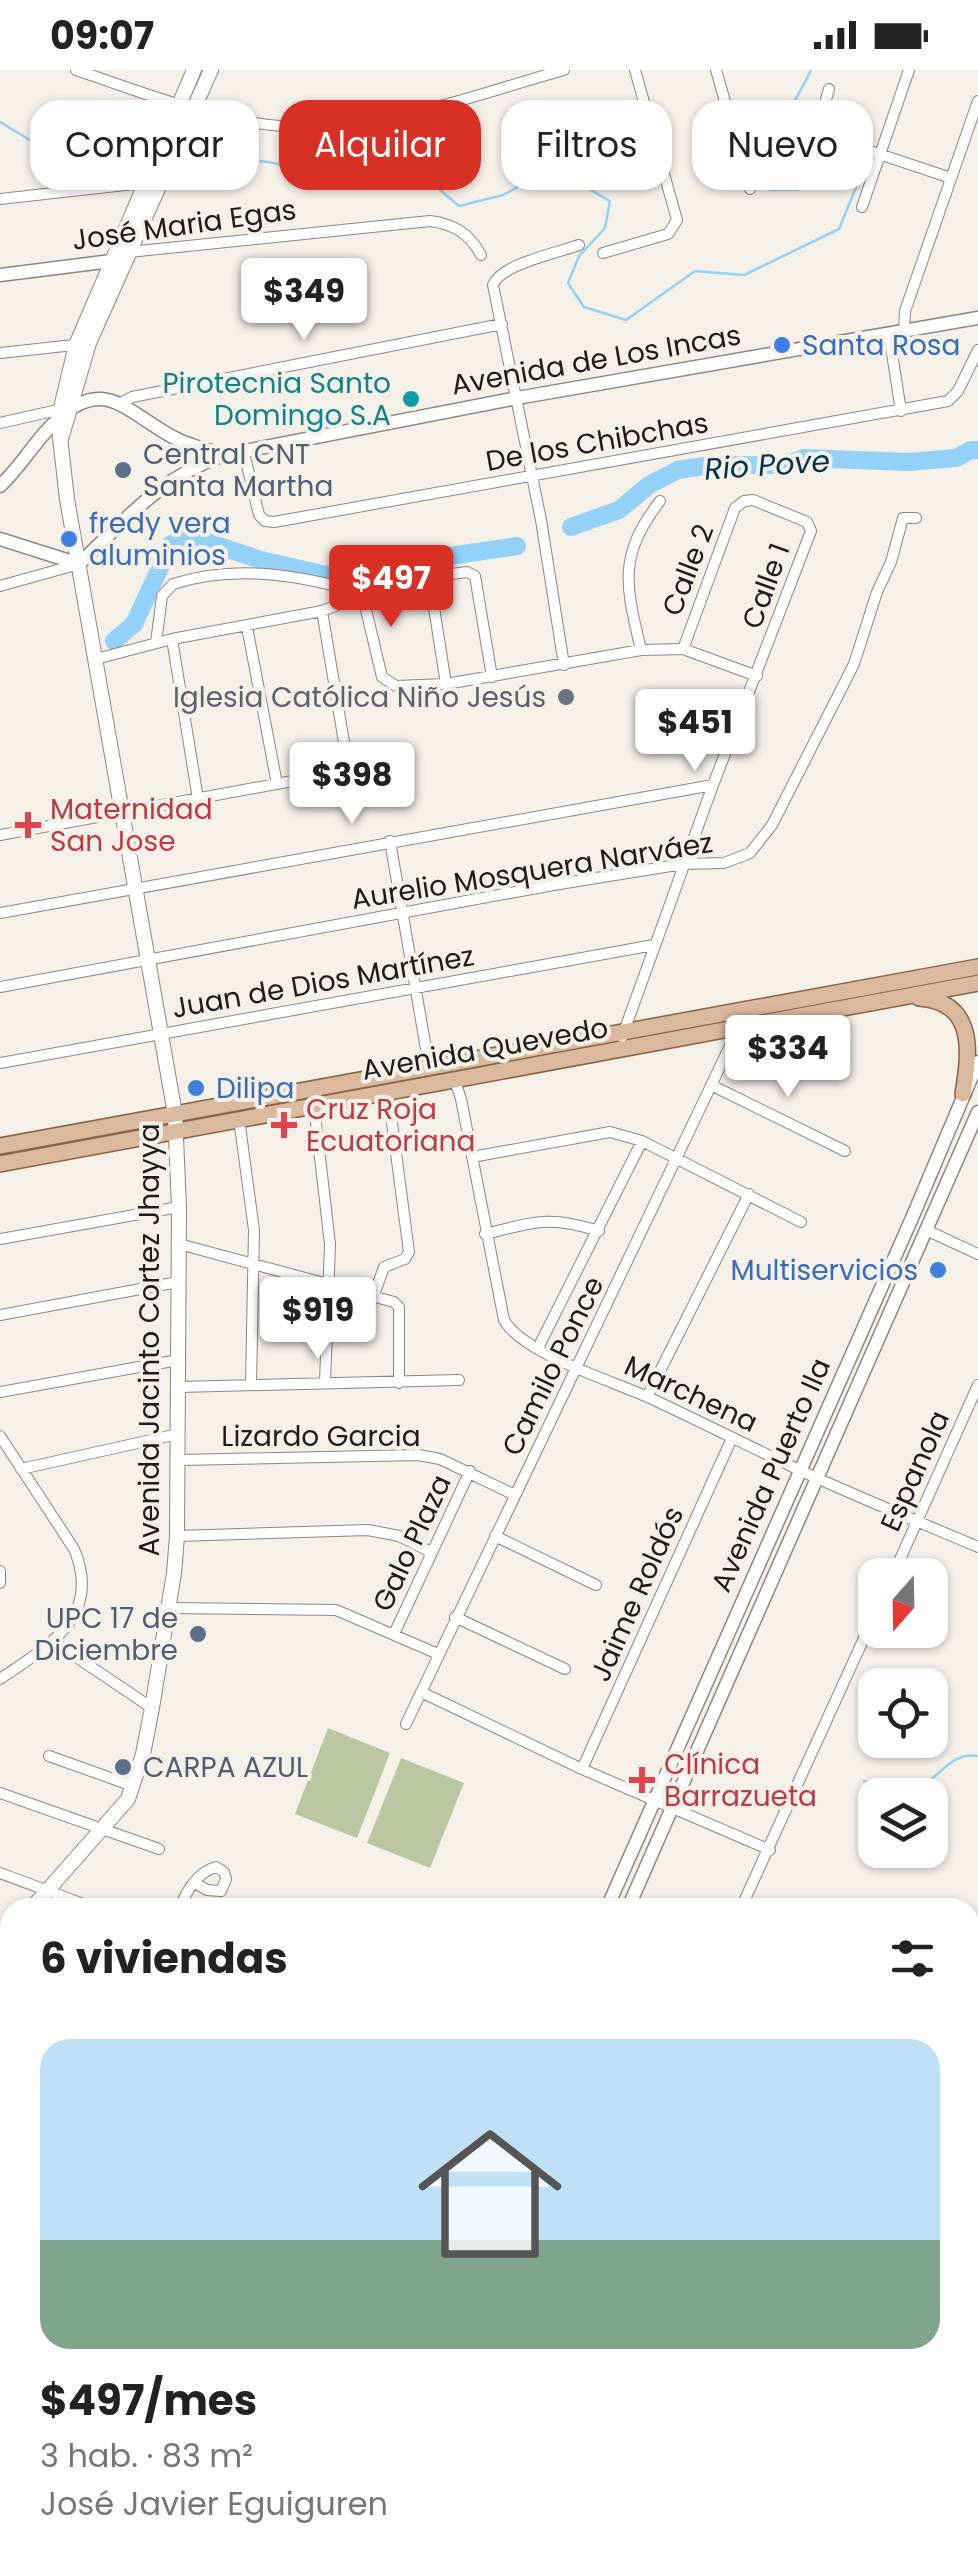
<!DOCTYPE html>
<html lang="es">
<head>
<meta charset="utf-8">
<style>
	:root { --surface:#fff; --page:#f2f2f2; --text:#222; --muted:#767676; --accent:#d93025 }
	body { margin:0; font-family:Poppins,sans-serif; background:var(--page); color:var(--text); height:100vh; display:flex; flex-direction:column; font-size:38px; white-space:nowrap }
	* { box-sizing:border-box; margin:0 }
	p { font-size:32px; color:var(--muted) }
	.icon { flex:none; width:55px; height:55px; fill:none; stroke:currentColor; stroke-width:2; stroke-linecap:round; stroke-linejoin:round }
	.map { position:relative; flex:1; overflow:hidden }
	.sheet { position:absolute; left:0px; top:1828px; width:980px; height:672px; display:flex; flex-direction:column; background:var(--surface); border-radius:30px 30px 0 0; box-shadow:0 2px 8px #0004 }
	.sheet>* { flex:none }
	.guide { position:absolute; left:30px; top:30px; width:920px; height:90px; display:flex; gap:20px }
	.needle { width:65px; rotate:200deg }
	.fabs { position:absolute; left:858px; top:1488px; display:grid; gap:20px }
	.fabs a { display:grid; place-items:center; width:90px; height:90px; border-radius:20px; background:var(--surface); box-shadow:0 2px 8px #0004; font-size:50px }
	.price { position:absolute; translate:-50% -85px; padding:0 22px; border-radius:10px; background:#fff; color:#222; font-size:32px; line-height:65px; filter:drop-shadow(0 2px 5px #0008) }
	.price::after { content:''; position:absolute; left:50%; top:60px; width:30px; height:22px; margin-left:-15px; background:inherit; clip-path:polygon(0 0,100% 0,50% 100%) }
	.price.on { background:var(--accent); color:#fff }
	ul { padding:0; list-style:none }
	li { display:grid; align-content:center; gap:20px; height:530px; padding:0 40px }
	li span { display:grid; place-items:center; height:310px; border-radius:30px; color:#555 }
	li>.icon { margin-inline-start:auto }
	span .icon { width:180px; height:180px; fill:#fffc; stroke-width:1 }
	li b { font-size:42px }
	h2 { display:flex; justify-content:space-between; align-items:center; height:120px; padding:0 40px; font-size:42px }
	.pill { padding:0 35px; border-radius:30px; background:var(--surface); box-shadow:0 2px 8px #0004; font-size:35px; line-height:90px }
	.pill.on { background:var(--accent); color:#fff }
	.status { display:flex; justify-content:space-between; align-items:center; height:70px; padding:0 50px; background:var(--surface); direction:ltr }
	.status svg { height:28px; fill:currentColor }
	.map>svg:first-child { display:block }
</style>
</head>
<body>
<div class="status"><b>09:07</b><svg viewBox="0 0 49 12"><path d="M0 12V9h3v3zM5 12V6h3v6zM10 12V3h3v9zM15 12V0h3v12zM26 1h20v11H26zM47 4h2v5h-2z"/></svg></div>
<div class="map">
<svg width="978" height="2498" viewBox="0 0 978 2498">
	<rect width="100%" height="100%" fill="#f5f0e8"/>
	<path fill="#bac6a1" d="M328 1658 390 1683 357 1768 295 1744Z
		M401 1688 464 1713 430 1798 367 1773Z
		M682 2490H880L902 2498H679Z"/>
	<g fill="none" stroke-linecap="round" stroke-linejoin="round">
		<path stroke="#93d1f9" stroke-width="2.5" d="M0 52 50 82
			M228 86 439 119 459 136 503 125 528 111 580 114 610 131 605 158 579 186 568 213 584 237 626 250 695 201 744 205 839 159 867 91 847 87 797 120H770L759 104C772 67 794 35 811 0
			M864 1711C943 1739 934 1680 978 1686"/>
		<path stroke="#93d1f9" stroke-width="18" d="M571 457 619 440 649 415 678 400 710 395H786L804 388 908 392 956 388 971 380H978
			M114 571 134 554 171 474 195 468 261 490 348 510 415 491 517 476"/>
		<g stroke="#8c8780" stroke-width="12">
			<path id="minor" d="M76 0C148 24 227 57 304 57 392 58 480 23 564 0
				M716 0 750 119
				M829 19 818 57 825 66 951 108
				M0 129 143 113
				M862 137 909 0
				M129 182 430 151C454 154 470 164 481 185
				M603 183 668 164 677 150 635 0
				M904 261 905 241 978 31
				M889 264 901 341
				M0 283 83 274
				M121 333 132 327 502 254
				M0 353 62 339
				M244 383 259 445 265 451 274 452 948 331 958 321 978 280
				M429 506 446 614
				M0 516 79 494
				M247 557 277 714
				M172 569 198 729
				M156 573 162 526 173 514C236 494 300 505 362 523L382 607 396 616 446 614 641 580 683 579 757 606
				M641 580C626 516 617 487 660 431
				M96 589 172 569 322 541 404 510 467 502 475 506 492 607
				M564 595 541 450 493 215C501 194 557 183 579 175
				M0 765 341 702 347 690 322 541
				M390 771 429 996
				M0 843 713 715
				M0 917 553 815 683 794 724 793 750 783 772 755 854 594 877 522 891 492 903 448H916
				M622 967 713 715 811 461 807 452 753 430 744 431 735 438 683 579
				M0 993 654 875
				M455 1011 461 1029 504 1250C523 1284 613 1311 650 1328 699 1351 747 1375 795 1398 855 1426 917 1451 978 1477
				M713 1016 845 1081
				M314 1036 330 1174 325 1312
				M239 1049 254 1160 251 1315
				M472 1087 610 1062 642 1071 801 1152
				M926 1160 978 1184
				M485 1164C535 1152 548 1145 599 1161
				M0 1169 179 1137
				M179 1174 394 1232 399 1237V1313
				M374 1225 384 1197 405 1189 409 1182 388 1022
				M0 1245 178 1212
				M538 1278 642 1071
				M179 1317 459 1310
				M0 1322 178 1290
				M647 1327 749 1124
				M0 1366 74 1479C103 1547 48 1576 0 1609
				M178 1390 418 1385 440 1389 515 1425
				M21 1399 178 1364
				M177 1466 368 1460 399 1466 431 1482
				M495 1466 596 1515
				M0 1501V1513
				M893 1505 978 1315
				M169 1538 336 1540 438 1584
				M455 1547 565 1599
				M394 1564 470 1401
				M54 1572 152 1638
				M421 1622 582 1699 770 1780
				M406 1654 739 957
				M49 1686 133 1716
				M582 1699 732 1368
				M0 1723 159 1779
				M0 1803 94 1838
				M180 1838C186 1821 198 1802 216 1797L224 1802 226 1809 221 1821 207 1820 195 1813
				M741 1838 875 1544
				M0 1887 10 1890
				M970 1989 978 1992
				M0 2086 10 2089
				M970 2113 978 2117
				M0 2190 10 2193
				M970 2212 978 2216
				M0 2250 10 2254
				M0 2377 10 2381
				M0 2483 10 2462
				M20 2490 42 2498
				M207 2498 211 2490
				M381 2498 384 2490
				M503 2498 506 2490"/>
		</g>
		<g stroke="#8c8780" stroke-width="15">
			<path id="tertiary" d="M0 205 111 191 121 186
				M0 416C19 398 32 376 50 357 101 303 123 339 171 366 186 375 204 379 222 384
				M0 469 79 494C126 449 161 407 224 385L517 328 978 248
				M607 1838 912 1148 978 992
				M628 1838 978 1042"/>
		</g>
		<g stroke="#8c8780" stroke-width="16">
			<path id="secondary" d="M61 369 89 273 211 0
				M32 1838 128 1729 143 1684 152 1638 174 1503 177 1466 179 1137 175 1044 67 429 58 350 76 275 194 0
				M0 1871 10 1861"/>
		</g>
		<g stroke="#886445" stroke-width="18">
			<path id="primary" d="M919 928C976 932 970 982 963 1024
				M0 1076 978 897
				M0 1094 978 913
				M0 1972 10 1975
				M0 1988 10 1991
				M970 2330 978 2333
				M970 2351 978 2354"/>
		</g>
		<use href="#minor" stroke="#fff" stroke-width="10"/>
		<use href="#tertiary" stroke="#fff" stroke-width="12"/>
		<use href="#secondary" stroke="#fff" stroke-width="14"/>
		<use href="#primary" stroke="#dab99e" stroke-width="15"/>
	</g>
	<g fill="#3f7fe0" stroke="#f5f0e8" stroke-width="4">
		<circle cx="782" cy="275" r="10"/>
		<circle cx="69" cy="469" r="10"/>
		<circle cx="196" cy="1018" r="10"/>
		<circle cx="938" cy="1200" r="10"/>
	</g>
	<circle fill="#0f9aa8" stroke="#f5f0e8" stroke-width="4" cx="411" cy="329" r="10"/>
	<g fill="#5c6f8a" stroke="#f5f0e8" stroke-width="4">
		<circle cx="123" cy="400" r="10"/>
		<circle cx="198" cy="1564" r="10"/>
		<circle cx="123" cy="1697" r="10"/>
	</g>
	<circle fill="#6b7280" stroke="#f5f0e8" stroke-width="4" cx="566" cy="627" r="10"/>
	<g fill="#e0444e" stroke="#f5f0e8" stroke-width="4">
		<path d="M23 740h10v10h10v10h-10v10h-10v-10h-10v-10h10z"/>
		<path d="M279 1040h10v10h10v10h-10v10h-10v-10h-10v-10h10z"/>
		<path d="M637 1695h10v10h10v10h-10v10h-10v-10h-10v-10h10z"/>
	</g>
	<g text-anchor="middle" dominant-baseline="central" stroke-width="8" stroke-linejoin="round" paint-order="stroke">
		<g font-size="28" fill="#1d1c19" stroke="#f5f0e8">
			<text transform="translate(184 155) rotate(-8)">José Maria Egas</text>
			<text transform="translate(596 290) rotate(-10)">Avenida de Los Incas</text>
			<text transform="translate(597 372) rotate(-10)">De los Chibchas</text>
			<text transform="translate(688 500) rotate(-69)">Calle 2</text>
			<text transform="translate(766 516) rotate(-70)">Calle 1</text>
			<text transform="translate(532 801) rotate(-9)">Aurelio Mosquera Narváez</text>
			<text transform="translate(323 912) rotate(-10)">Juan de Dios Martínez</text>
			<text transform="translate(485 979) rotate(-10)">Avenida Quevedo</text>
			<text transform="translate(149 1270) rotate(-90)">Avenida Jacinto Cortez Jhayya</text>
			<text transform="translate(553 1296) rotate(-64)">Camilo Ponce</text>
			<text transform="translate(691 1324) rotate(25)">Marchena</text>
			<text x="321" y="1366">Lizardo Garcia</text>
			<text transform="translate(915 1401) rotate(-66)">Espanola</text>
			<text transform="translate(771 1405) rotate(-66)">Avenida Puerto Ila</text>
			<text transform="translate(412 1473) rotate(-65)">Galo Plaza</text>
			<text transform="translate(637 1524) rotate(-66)">Jaime Roldós</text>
		</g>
		<g font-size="28" fill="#366cbe" stroke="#f5f0e8" text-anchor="start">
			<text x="802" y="275">Santa Rosa</text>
			<text x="89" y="453">fredy vera<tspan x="89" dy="32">aluminios</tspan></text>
			<text x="216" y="1018">Dilipa</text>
			<text x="918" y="1200" text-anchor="end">Multiservicios</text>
		</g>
		<g font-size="28" fill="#0d838f" stroke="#f5f0e8" text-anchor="end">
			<text x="391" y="313">Pirotecnia Santo<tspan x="391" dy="32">Domingo S.A</tspan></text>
		</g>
		<g font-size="28" fill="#4e5e75" stroke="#f5f0e8" text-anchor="start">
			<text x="143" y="384">Central CNT<tspan x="143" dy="32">Santa Martha</tspan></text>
			<text x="178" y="1548" text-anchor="end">UPC 17 de<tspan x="178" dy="32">Diciembre</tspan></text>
			<text x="143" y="1697">CARPA AZUL</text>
		</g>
		<g font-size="28" fill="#5b616d" stroke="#f5f0e8" text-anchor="end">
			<text x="546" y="627">Iglesia Católica Niño Jesús</text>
		</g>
		<g font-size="28" fill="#be3a42" stroke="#f5f0e8" text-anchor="start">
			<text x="50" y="739">Maternidad<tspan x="50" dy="32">San Jose</tspan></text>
			<text x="306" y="1039">Cruz Roja<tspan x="306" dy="32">Ecuatoriana</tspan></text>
			<text x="664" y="1694">Clínica<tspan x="664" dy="32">Barrazueta</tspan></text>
		</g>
		<g font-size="30" font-style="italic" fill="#00334d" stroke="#f5f0e8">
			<text transform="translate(767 395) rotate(-4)">Rio Pove</text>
		</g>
	</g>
</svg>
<div class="fabs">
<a><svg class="needle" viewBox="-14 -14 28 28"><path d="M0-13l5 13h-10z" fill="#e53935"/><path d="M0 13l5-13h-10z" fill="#767676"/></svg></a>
<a><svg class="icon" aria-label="locate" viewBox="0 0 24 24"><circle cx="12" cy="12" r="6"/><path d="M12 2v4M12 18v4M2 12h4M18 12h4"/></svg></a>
<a><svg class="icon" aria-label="layers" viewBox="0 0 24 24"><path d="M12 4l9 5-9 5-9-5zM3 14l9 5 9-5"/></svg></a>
</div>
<b class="price" style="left:304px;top:273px">$349</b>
<b class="price on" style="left:391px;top:560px">$497</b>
<b class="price" style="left:695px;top:704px">$451</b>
<b class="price" style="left:352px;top:757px">$398</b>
<b class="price" style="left:788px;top:1030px">$334</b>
<b class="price" style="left:318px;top:1292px">$919</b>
<div class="guide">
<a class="pill">Comprar</a>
<a class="pill on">Alquilar</a>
<a class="pill">Filtros</a>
<a class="pill">Nuevo</a>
</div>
<section class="sheet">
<h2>6 viviendas<svg class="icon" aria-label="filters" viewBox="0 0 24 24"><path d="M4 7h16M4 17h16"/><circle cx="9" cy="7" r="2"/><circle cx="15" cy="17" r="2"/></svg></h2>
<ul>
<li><span style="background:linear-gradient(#bfe0f5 65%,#7fa58c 0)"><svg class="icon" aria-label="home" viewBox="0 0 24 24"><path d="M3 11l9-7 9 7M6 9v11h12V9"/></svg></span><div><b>$497/mes</b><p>3 hab. · 83 m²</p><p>José Javier Eguiguren</p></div></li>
</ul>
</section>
</div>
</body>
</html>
